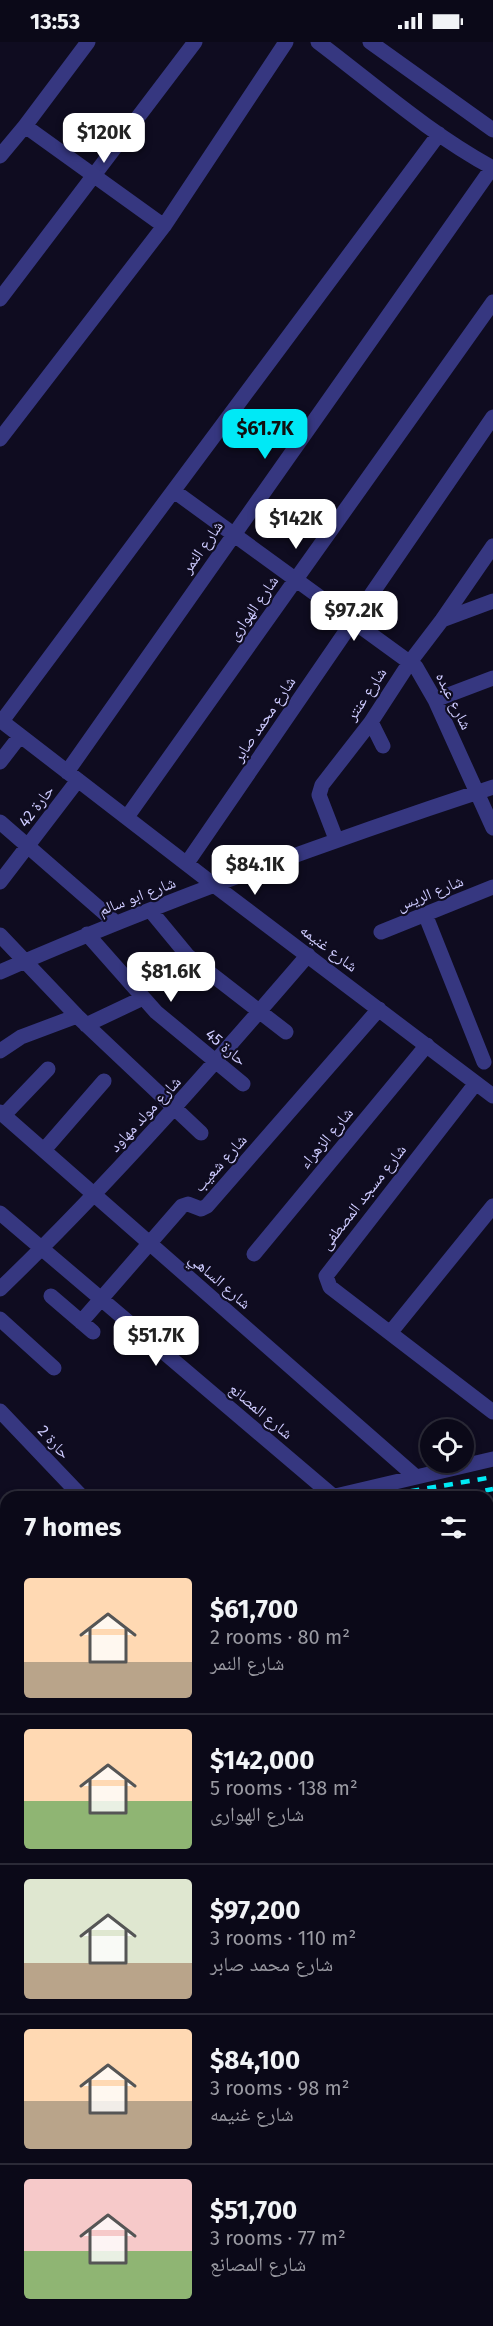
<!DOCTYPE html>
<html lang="en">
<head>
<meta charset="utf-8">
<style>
	:root { --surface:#0b0918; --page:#141221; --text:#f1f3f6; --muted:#9a9aa2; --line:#2b2a37; --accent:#00e9f6 }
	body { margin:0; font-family:"Fira Sans","Noto Naskh Arabic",sans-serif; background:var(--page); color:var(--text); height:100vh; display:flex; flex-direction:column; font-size:22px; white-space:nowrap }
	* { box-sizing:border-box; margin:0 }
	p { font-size:20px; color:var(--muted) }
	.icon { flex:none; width:33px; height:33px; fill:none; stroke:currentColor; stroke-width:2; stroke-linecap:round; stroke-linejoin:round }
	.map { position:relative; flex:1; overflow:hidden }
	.panel { position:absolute; left:0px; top:1449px; width:494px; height:836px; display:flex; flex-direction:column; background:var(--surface); border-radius:18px 18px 0 0; box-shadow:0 3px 9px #0003,0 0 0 2px var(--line) }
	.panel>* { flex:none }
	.buttons { position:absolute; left:420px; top:1377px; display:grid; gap:12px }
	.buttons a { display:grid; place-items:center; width:54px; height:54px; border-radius:50%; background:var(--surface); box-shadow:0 3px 9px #0003,0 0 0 2px var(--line); font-size:30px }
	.price { position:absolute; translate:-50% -51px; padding:0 14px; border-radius:12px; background:#fff; color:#222; font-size:20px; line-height:39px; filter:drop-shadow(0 2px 3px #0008) }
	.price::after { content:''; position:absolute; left:50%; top:36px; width:18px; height:14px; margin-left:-9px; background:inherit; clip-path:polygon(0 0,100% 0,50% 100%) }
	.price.selected { background:var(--accent); color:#111 }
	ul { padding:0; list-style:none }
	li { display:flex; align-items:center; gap:18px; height:150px; padding:0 24px }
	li+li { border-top:2px solid var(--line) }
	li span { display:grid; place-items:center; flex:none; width:168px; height:120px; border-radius:6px; color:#555 }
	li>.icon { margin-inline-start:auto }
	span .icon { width:72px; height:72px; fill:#fffc; stroke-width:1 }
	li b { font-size:26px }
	h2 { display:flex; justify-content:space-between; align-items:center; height:72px; padding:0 24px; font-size:26px }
	.status { display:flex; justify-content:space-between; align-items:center; height:42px; padding:0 30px; background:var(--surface); direction:ltr }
	.status svg { height:16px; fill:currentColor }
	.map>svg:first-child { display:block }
</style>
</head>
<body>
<div class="status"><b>13:53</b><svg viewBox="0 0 49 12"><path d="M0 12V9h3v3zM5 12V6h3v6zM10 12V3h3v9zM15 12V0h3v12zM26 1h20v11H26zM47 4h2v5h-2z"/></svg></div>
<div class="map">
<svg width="493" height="2284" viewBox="0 0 493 2284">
	<rect width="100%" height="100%" fill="#0f0c20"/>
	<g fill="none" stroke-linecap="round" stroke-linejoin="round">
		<path stroke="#363780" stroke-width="15" d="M318 0C375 43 430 92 493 126
			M370 0 493 88
			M25 84 164 184
			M0 114 25 84 88 0
			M0 257 195 0
			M0 397 164 184 286 0
			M174 449 416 625 435 658 493 786
			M442 578 493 559
			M435 658 493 636
			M0 678 214 843 493 1054
			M2 679 439 92
			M371 680 383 704
			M0 720 20 694
			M67 730 492 126
			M127 775 493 260
			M0 780 116 881
			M336 797 319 753 322 743 371 680 410 620 442 578 493 504
			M187 821 493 375
			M0 840 78 738
			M150 868 188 914 286 990
			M425 872 484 1020
			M381 890 493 845
			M87 892 156 970 243 1042
			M0 893 77 974 201 1091
			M0 930C161 860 326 800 493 745
			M86 983 143 956
			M0 1009 21 995 77 974
			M476 1041 326 1234 330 1245 493 1370
			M0 1070 416 1435
			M4 1073 48 1027
			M44 1108 104 1039
			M0 1171 333 1454
			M254 1212 427 1003
			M0 1247C109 1142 209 1028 308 913
			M51 1254 93 1290
			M0 1277 54 1326
			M81 1280 182 1164 188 1162 201 1167 207 1164 379 967
			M390 1291 493 1164
			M0 1369 82 1455
			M331 1455 493 1417
			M488 1483 493 1482
			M0 1520 6 1526
			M0 1548 6 1546
			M0 1610 6 1608
			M488 1704 493 1706
			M488 1786 493 1774
			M488 1836 493 1837
			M488 1944 491 1921
			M0 2045 6 2041
			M0 2134 6 2128
			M488 2147 492 2079
			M0 2196 6 2200
			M0 2268 6 2272
			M105 2278 112 2284
			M298 2282 300 2278
			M76 2284 81 2278
			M181 2284 185 2278
			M256 2284 260 2278
			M348 2284 349 2278
			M413 2284 414 2278
			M478 2284V2278"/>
		<path stroke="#00e9f6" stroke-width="4.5" stroke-dasharray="9 8" stroke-linecap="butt" d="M377 1455 493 1435
			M452 1455 493 1447
			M0 1565 6 1563
			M0 1576 6 1574"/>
	</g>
	<g text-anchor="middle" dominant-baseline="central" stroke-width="4.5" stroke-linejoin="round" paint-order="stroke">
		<g font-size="16" fill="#cecbff" stroke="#0f0c20">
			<text transform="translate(202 505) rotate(-55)">شارع النمر</text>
			<text transform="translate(253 566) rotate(-55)">شارع الهوارى</text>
			<text transform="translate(366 652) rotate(-56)">شارع عنتر</text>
			<text transform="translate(454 659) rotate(64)">شارع عبده</text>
			<text transform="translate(264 677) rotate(-56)">شارع محمد صابر</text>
			<text transform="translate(36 764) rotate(-53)">حارة 42</text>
			<text transform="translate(430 851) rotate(-22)">شارع الريس</text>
			<text transform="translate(137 854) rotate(-21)">شارع ابو سالم</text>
			<text transform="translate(329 906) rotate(37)">شارع غنيمه</text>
			<text transform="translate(226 1005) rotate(40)">حارة 45</text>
			<text transform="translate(145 1072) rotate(-47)">شارع مولد مهاود</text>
			<text transform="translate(326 1096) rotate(-50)">شارع الزهراء</text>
			<text transform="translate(220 1121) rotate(-48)">شارع شعيب</text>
			<text transform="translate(363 1155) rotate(-52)">شارع مسجد المصطفى</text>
			<text transform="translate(220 1239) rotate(41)">شارع الساهي</text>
			<text transform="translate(261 1369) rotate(40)">شارع المصانع</text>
			<text transform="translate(54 1400) rotate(47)">حارة 2</text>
		</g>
	</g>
</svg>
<div class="buttons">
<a><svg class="icon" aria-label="locate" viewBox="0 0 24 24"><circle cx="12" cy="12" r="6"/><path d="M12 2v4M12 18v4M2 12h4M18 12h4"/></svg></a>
</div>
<b class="price" style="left:104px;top:122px">$120K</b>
<b class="price selected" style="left:265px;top:418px">$61.7K</b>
<b class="price" style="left:296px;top:508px">$142K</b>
<b class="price" style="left:354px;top:600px">$97.2K</b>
<b class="price" style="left:255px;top:854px">$84.1K</b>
<b class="price" style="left:171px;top:961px">$81.6K</b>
<b class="price" style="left:156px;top:1325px">$51.7K</b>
<section class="panel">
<h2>7 homes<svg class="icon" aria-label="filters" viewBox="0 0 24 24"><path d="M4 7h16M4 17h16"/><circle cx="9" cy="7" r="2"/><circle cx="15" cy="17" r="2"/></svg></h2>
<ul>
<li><span style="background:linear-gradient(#ffd9b3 70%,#b9a48a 0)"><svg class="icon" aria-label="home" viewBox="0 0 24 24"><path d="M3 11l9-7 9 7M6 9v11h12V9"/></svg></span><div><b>$61,700</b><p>2 rooms · 80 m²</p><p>شارع النمر</p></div></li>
<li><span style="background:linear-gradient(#ffd9b3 60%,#8fb573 0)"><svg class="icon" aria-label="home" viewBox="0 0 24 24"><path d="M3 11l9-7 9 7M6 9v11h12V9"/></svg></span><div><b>$142,000</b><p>5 rooms · 138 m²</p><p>شارع الهوارى</p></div></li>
<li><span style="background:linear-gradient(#dfe7d0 70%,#b9a48a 0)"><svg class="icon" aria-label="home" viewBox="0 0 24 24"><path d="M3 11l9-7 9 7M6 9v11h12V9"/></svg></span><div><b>$97,200</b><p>3 rooms · 110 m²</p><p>شارع محمد صابر</p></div></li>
<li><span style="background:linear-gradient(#ffd9b3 60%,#b9a48a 0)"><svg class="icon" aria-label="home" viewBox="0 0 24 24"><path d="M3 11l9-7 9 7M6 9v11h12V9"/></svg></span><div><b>$84,100</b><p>3 rooms · 98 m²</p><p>شارع غنيمه</p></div></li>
<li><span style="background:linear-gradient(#f6c9c9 60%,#8fb573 0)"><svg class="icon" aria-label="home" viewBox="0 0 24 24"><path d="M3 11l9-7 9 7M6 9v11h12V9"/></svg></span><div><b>$51,700</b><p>3 rooms · 77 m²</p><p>شارع المصانع</p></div></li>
</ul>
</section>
</div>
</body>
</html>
